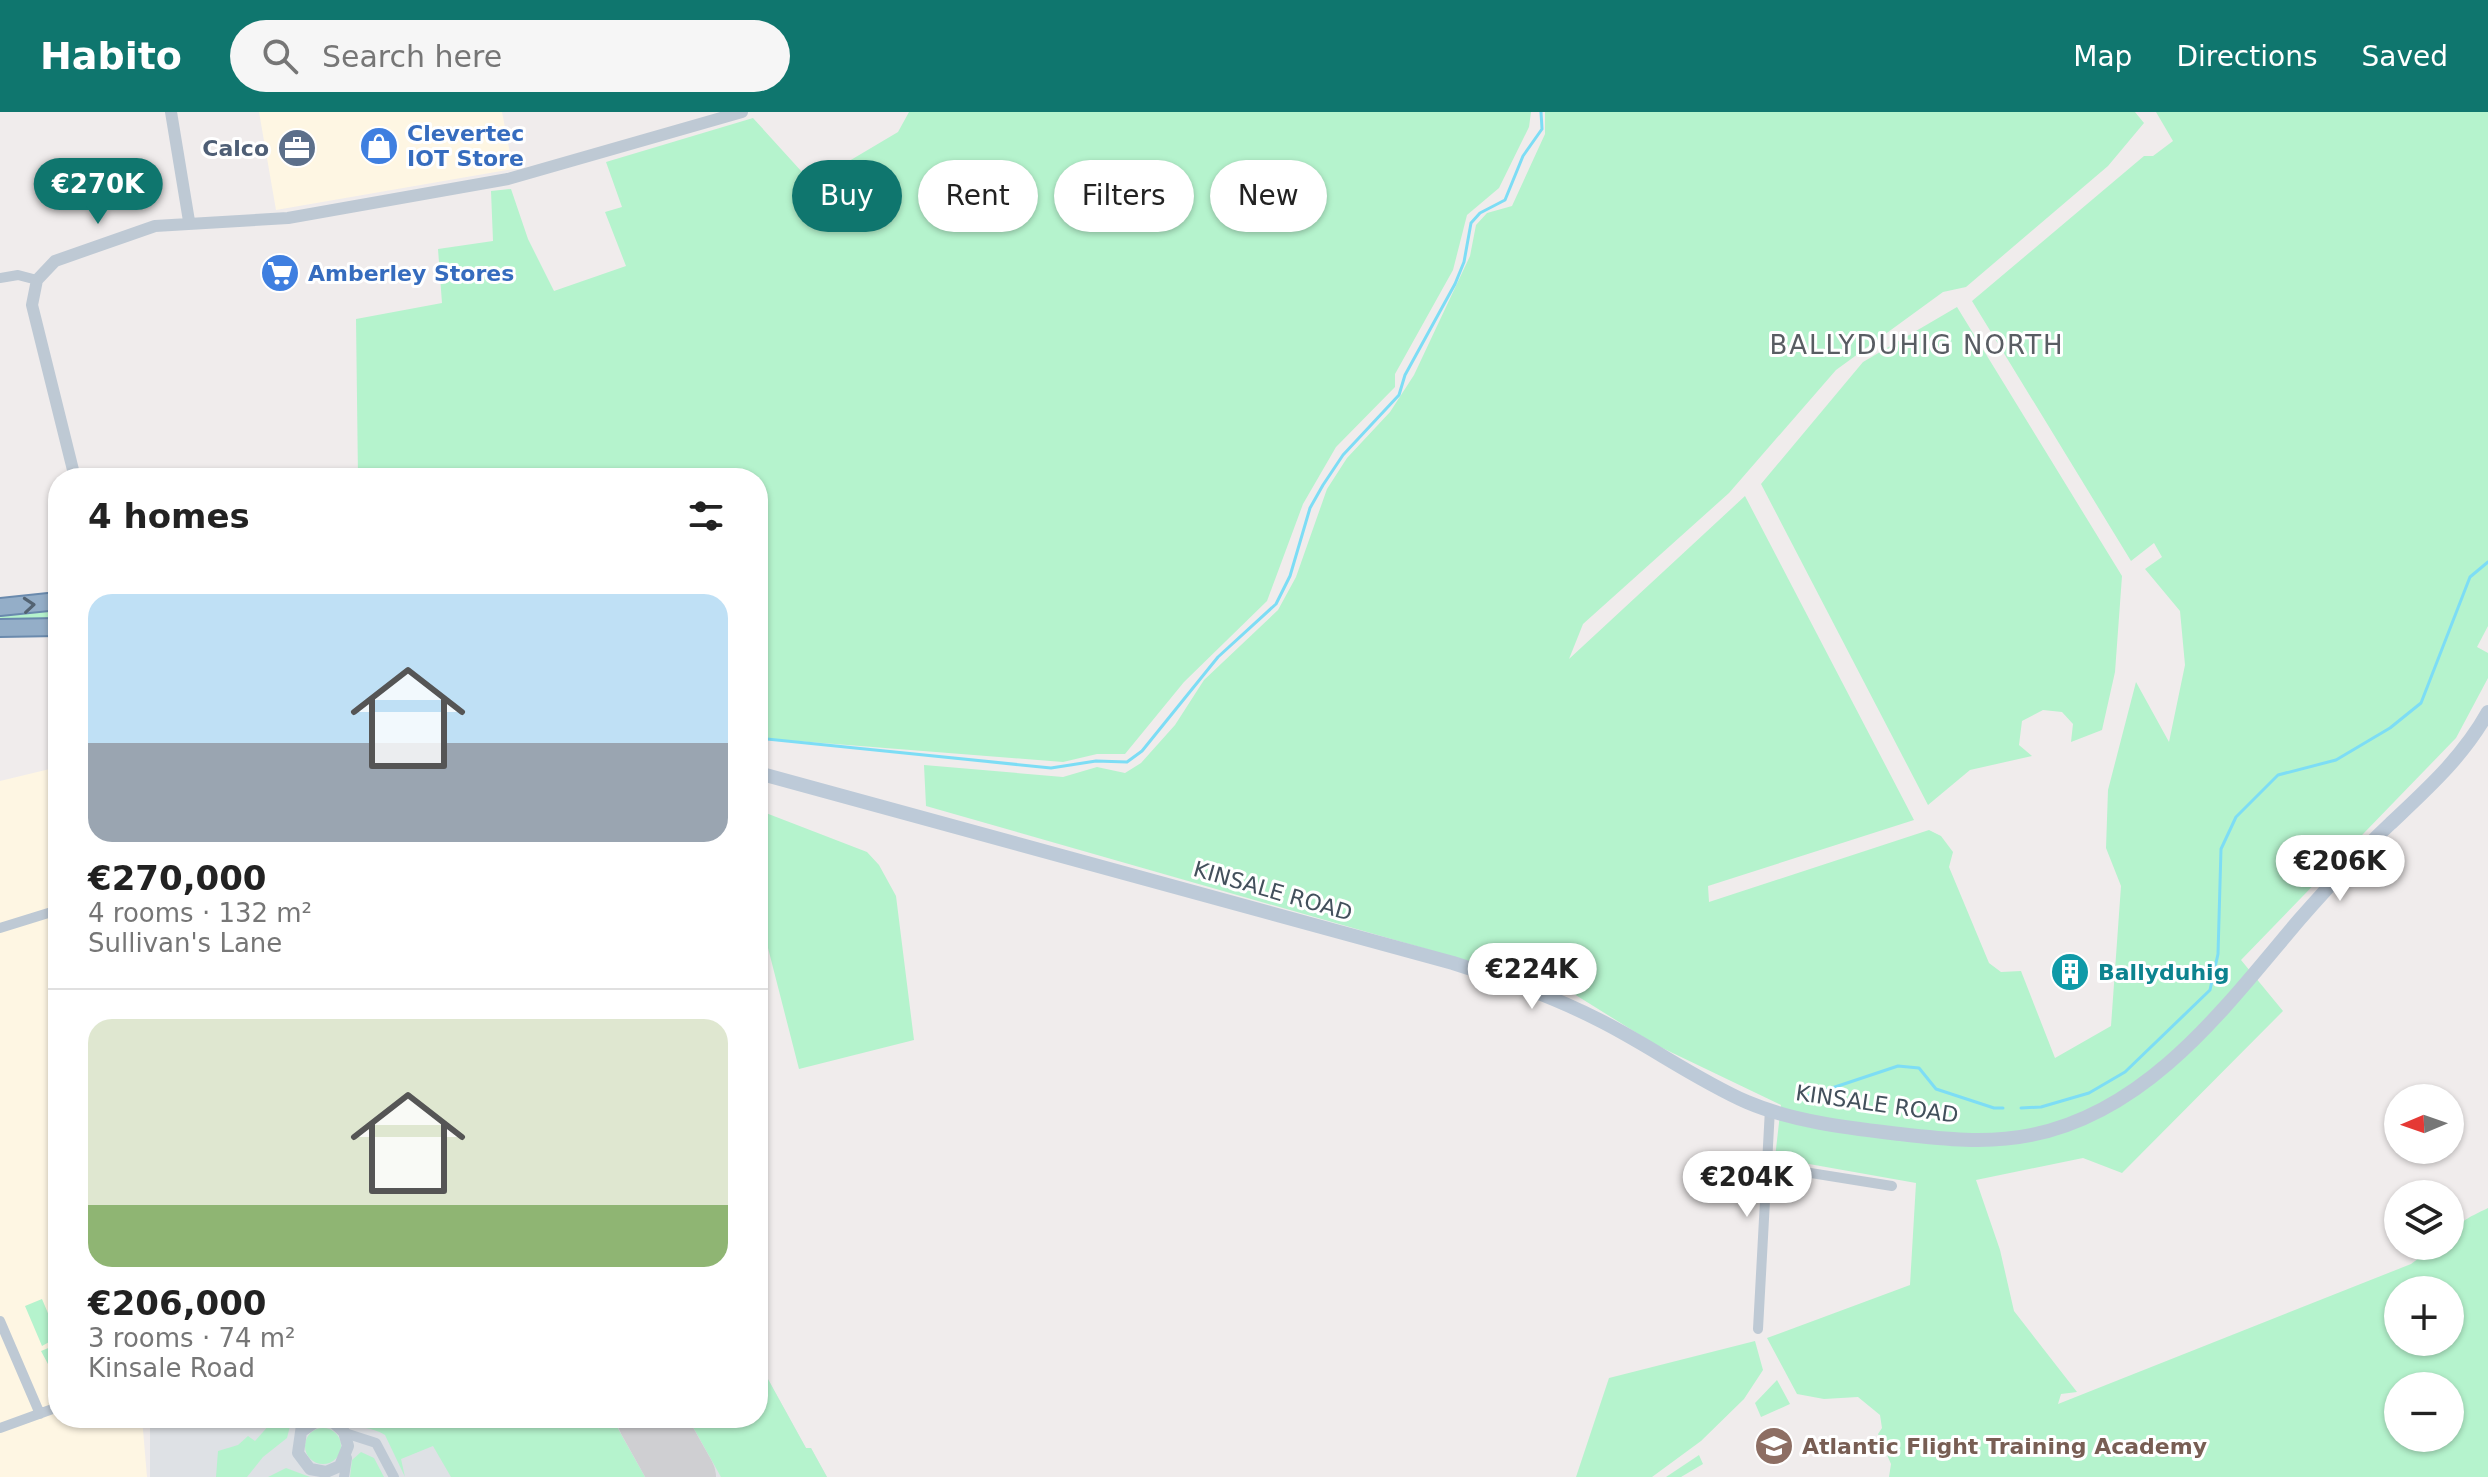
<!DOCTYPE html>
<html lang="en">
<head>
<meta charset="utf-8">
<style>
	:root { --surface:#fff; --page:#f6f6f6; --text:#222; --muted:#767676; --line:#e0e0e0; --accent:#0f766e }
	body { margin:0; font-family:"DejaVu Sans",sans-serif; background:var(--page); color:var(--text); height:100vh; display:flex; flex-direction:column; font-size:30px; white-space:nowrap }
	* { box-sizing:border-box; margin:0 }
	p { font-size:26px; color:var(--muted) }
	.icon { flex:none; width:44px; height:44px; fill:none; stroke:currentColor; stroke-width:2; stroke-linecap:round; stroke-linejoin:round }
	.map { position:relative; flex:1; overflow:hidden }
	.side { position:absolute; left:48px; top:356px; width:720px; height:960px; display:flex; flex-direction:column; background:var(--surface); border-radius:32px; box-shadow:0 2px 6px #0004 }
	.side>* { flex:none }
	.guide { position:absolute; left:792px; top:48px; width:760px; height:72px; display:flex; gap:16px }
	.needle { width:52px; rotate:268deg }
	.controls { position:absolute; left:2384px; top:972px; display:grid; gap:16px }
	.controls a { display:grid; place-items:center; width:80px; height:80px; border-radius:50%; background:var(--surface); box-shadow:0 2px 6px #0004; font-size:40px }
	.price { position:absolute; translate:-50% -68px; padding:0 18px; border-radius:28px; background:#fff; color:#222; font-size:26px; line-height:52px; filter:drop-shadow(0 2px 4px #0008) }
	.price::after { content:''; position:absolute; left:50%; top:48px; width:24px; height:18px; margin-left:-12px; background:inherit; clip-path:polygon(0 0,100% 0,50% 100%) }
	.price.on { background:var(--accent); color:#fff }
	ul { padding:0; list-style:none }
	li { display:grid; align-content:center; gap:16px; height:424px; padding:0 40px }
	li+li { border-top:2px solid var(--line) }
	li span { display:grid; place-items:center; height:248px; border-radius:24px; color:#555 }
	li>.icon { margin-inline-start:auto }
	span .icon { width:144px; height:144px; fill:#fffc; stroke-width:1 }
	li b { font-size:34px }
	h2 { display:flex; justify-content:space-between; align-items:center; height:96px; padding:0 40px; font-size:34px }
	.tag { padding:0 28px; border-radius:36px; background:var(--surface); box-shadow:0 2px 6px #0004; font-size:28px; line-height:72px }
	.tag.on { background:var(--accent); color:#fff }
	header { display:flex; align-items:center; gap:48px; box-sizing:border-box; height:112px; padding:0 40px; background:var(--accent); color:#fff }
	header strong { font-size:38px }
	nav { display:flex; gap:44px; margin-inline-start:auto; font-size:28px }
	.search { width:560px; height:72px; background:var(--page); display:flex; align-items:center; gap:20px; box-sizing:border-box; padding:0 28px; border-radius:44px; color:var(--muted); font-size:30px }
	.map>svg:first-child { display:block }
</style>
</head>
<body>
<header>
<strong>Habito</strong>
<div class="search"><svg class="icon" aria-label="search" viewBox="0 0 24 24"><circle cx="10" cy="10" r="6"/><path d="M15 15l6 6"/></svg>Search here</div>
<nav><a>Map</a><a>Directions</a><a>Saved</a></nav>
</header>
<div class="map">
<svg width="2488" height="1365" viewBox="0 0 2488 1365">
	<rect width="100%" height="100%" fill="#f0ecec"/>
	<path fill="#fef6e3" d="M259 0H502L511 46 519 56 276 98Z
		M58 655V1306H142L147 1365H0V669Z"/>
	<path fill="#dee1e5" d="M758 1249 806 1336H811L827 1365H150V1306H758Z"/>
	<path fill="#b5f3cd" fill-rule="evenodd" d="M909 0H1531L1529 15 1499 76 1467 103 1453 158 1395 262V275L1336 335 1303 392 1267 489 1184 570 1125 642H1097L1063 650 758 626V366H358L356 207 442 191 438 137 493 129 491 79 511 77 528 127 554 179 626 154 605 100 622 95 606 50 753 6 812 71 898 20Z
		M1545 0H2135L2144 11 2108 54 1966 175 1943 180 1836 258 1729 381 1583 512 1569 547 1745 384 1914 708 1708 774 1709 790 1929 718 1941 724 1953 740 1949 755 1989 851 2001 860 2021 859 2055 946 2111 914 2121 774 2106 736 2108 678 2136 570 2169 630 2185 553 2180 499 2145 457 2162 445 2154 431 2131 449 1972 189 2144 44H2153L2173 29 2156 0H2488V514L2477 535 2488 541V566L2456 626 2241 848 2283 899 2122 1061 2083 1046 1976 1068 2000 1138 2014 1199 2077 1280 2061 1282 2058 1292 2411 1152 2435 1134H2450C2450 1112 2470 1105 2488 1096V1365H1889L1891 1352 1878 1322 1882 1316 1880 1303 1858 1285 1824 1287 1797 1282 1767 1226 1910 1173 1916 1071 1775 1046 1781 993 1656 933 1566 877 926 694 924 653 1063 665 1097 655 1125 661 1141 651 1175 613 1204 568 1278 498 1296 465 1327 377 1347 346 1390 300 1414 263 1470 144 1476 113 1487 101 1512 94 1545 22ZM2398 1178H2450V1230H2398ZM2398 1274H2450V1326H2398Z
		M1957 195 2122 464 2115 560 2102 618 2071 630 2073 612 2062 600 2043 598 2022 609 2019 633 2032 644 1970 658 1928 693 1761 372 1863 250Z
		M58 496V511L0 512V501Z
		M758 698 867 740 879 753 896 784 914 928 799 957 758 797Z
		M42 1187 58 1225 42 1234 25 1194Z
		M1755 1229 1763 1258 1744 1287 1701 1329 1652 1365H1576L1609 1266Z
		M58 1232V1267H56L41 1239Z
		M758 1249 806 1336H811L827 1365H721L688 1306H758Z
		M1777 1268 1790 1292 1761 1305 1755 1291Z
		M265 1306H292L287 1326 263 1345 247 1365H216L218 1339 238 1333 248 1324 255 1329 270 1312Z
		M338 1306H612L645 1365H451L433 1334 401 1347 405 1365 385 1323C369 1313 353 1317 338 1306Z
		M305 1334a18 18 0 1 1 36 0a18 18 0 1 1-36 0Z
		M361 1340 374 1346 384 1365H350L352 1348Z
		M1699 1343 1703 1352 1681 1365H1666Z
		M286 1356 310 1365H268Z"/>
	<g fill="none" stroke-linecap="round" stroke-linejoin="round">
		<path stroke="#7dddf5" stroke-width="3" d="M758 626 1051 656 1096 649 1127 650 1142 639 1218 545 1276 492 1290 464 1310 396 1323 373 1343 343 1399 283 1405 263 1455 172 1464 150 1471 111 1480 101 1505 88 1523 44 1542 17 1541 0
			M1808 984 1898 954 1919 956 1936 977 1994 996H2003
			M2021 996 2041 995 2089 981 2125 960 2210 878 2218 842 2221 737 2236 705 2278 663 2336 648 2390 616 2421 591 2470 465 2488 450"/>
		<path stroke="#cfcfd2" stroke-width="66" d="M650 1306 683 1365"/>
		<g stroke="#6a8aad" stroke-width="20">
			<path id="trunk" d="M0 495 58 489
				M0 516 58 515"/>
		</g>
		<path stroke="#bec9d4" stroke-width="10" d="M0 166 18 163 37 168
			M0 816 58 798
			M1767 1054 1892 1074
			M0 1209 40 1302
			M1758 1217 1770 997
			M0 1316 58 1295
			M345 1321 376 1331 394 1365
			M344 1365 347 1346"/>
		<path stroke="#bec9d4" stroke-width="12" d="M171 0 189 109
			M75 366 32 193 37 168 55 149 155 114 288 106 508 67 742 0
			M303 1306 298 1341 310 1357 326 1360 340 1354 348 1334 344 1320 329 1306
			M302 1319 315 1310H331"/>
		<path stroke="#bdcad8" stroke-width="14" d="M758 661 1453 851C1503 867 1552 884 1599 908 1649 933 1695 967 1747 990 1794 1010 1850 1016 1900 1022 1943 1027 1988 1032 2031 1023 2149 1000 2226 894 2299 808 2328 775 2358 742 2390 712 2427 677 2463 645 2488 600"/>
		<use href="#trunk" stroke="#94aec8" stroke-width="16"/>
	</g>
	<defs><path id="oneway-chevron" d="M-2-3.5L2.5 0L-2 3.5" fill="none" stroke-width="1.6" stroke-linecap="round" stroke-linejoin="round" transform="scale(2)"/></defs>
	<use stroke="#536372" href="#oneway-chevron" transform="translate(29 493) rotate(-5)"/>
	<defs>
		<g id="shop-disc" transform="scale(2)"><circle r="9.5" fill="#3f7fe0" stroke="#fff"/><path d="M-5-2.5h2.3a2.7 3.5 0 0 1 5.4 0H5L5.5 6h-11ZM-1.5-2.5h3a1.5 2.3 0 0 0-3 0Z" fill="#fff"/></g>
		<g id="office-disc" transform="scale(2)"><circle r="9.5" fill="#5c6f8a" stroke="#fff"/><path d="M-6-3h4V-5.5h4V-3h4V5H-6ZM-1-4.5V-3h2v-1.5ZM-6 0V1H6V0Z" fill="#fff"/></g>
		<g id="supermarket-disc" transform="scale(2)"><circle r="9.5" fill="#3f7fe0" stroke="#fff"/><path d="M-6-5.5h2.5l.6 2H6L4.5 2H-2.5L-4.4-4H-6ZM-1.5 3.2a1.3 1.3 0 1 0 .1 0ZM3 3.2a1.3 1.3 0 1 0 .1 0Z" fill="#fff"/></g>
		<g id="building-disc" transform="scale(2)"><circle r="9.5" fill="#0f9aa8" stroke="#fff"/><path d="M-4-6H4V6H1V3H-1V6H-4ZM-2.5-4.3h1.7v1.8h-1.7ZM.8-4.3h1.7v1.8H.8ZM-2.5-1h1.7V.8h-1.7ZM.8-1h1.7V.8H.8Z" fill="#fff"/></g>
		<g id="university-disc" transform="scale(2)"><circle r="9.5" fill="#8d6e63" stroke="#fff"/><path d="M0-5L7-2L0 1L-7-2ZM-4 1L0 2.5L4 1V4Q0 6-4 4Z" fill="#fff"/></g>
	</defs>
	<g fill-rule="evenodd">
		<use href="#shop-disc" x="379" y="34"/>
		<use href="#office-disc" x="297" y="36"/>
		<use href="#supermarket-disc" x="280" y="161"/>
		<use href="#building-disc" x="2070" y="860"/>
		<use href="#university-disc" x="1774" y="1334"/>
	</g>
	<g text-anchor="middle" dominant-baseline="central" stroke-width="6" stroke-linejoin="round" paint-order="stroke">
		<g font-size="22" font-weight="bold" fill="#366cbe" stroke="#fff" text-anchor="start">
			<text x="407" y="21">Clevertec<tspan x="407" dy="25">IOT Store</tspan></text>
			<text x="308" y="161">Amberley Stores</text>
		</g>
		<g font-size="22" font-weight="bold" fill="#4e5e75" stroke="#fff" text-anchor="end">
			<text x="269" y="36">Calco</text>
		</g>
		<g font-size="22" fill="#43505c" stroke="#fff">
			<text transform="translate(1273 779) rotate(16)">KINSALE ROAD</text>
			<text transform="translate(1877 992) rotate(8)">KINSALE ROAD</text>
		</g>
		<g font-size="22" font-weight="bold" fill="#0d838f" stroke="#fff" text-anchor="start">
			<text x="2098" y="860">Ballyduhig</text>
		</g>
		<g font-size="22" font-weight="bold" fill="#785e54" stroke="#fff" text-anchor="start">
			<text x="1802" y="1334">Atlantic Flight Training Academy</text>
		</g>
		<g font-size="26" letter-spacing="2" fill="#595d63" stroke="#fff">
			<text x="1917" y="233">BALLYDUHIG NORTH</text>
		</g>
	</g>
</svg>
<div class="controls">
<a><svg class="needle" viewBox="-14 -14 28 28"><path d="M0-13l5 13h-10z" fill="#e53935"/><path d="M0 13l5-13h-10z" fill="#767676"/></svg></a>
<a><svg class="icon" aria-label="layers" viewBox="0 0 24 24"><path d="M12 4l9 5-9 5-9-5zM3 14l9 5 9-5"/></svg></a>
<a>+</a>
<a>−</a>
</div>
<b class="price on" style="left:98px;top:114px">€270K</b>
<b class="price" style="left:2340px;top:791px">€206K</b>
<b class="price" style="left:1532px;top:899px">€224K</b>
<b class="price" style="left:1747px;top:1107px">€204K</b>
<div class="guide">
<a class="tag on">Buy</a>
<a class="tag">Rent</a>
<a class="tag">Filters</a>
<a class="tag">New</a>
</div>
<section class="side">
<h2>4 homes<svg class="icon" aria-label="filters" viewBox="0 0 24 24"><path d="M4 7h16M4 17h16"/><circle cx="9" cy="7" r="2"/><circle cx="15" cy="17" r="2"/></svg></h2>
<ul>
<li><span style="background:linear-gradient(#bfe0f5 60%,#9aa5b1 0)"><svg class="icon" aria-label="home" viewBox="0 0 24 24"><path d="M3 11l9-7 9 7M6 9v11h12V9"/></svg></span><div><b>€270,000</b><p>4 rooms · 132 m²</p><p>Sullivan's Lane</p></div></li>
<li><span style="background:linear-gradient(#dfe7d0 75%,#8fb573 0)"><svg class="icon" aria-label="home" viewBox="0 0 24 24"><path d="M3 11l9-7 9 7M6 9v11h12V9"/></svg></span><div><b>€206,000</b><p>3 rooms · 74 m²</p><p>Kinsale Road</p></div></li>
</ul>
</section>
</div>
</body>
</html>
